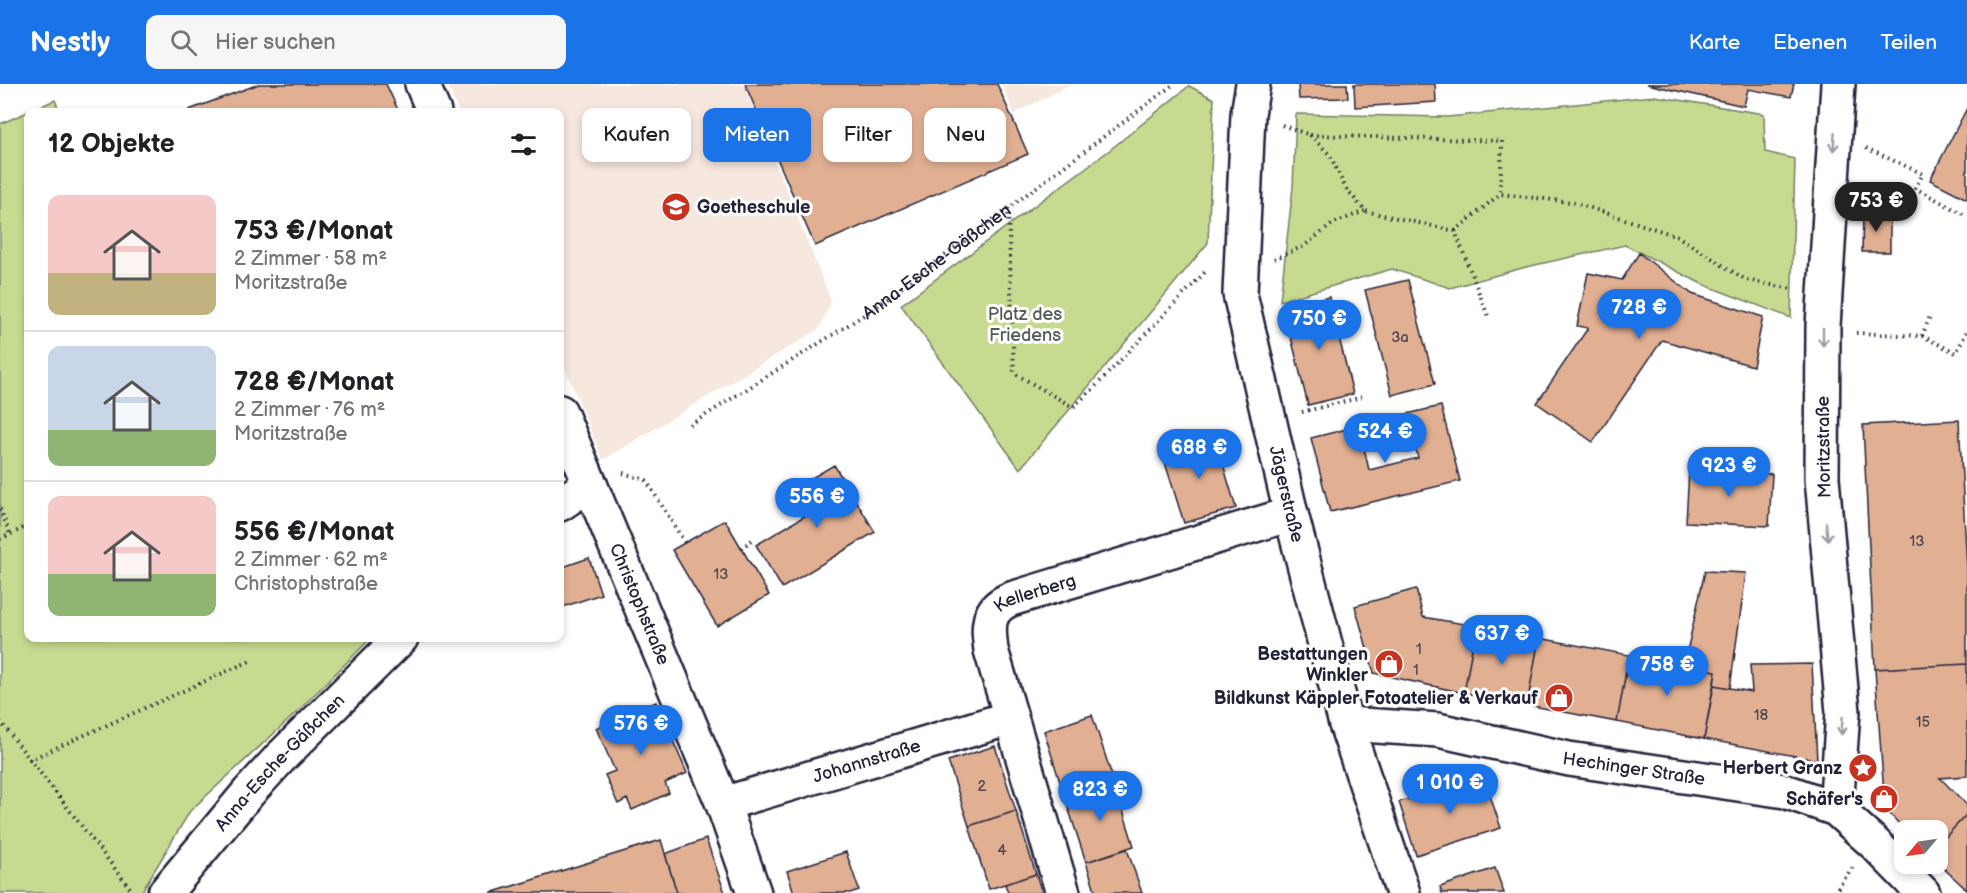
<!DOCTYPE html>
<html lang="de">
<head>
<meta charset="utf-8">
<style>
	:root { --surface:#fff; --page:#f6f6f6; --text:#202124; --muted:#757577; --line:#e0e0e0; --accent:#1a73e8 }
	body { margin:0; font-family:"Balsamiq Sans",sans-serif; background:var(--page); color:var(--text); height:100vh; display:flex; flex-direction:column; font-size:22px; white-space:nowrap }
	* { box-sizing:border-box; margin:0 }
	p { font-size:20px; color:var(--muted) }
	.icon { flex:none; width:33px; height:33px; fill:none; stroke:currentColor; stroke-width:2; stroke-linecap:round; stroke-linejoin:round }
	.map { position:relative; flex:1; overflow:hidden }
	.details { position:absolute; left:24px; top:24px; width:540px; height:534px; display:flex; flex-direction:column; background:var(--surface); border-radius:12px; box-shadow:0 3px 9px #0003 }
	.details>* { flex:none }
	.hud { position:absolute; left:582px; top:24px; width:570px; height:54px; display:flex; gap:12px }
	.needle { width:39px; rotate:241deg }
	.controls { position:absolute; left:1894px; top:736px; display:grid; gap:12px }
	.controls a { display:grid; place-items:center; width:54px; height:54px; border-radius:12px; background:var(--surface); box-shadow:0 3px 9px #0003; font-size:30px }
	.price { position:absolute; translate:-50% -51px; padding:0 14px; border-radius:21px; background:var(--accent); color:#fff; font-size:20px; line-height:39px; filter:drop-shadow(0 2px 3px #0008) }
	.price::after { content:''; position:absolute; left:50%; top:36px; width:18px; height:14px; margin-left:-9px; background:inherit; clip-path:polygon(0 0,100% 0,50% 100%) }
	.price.selected { background:#222; color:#fff }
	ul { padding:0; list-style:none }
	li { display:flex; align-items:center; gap:18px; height:150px; padding:0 24px }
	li+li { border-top:2px solid var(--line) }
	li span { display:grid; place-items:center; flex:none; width:168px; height:120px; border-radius:12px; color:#555 }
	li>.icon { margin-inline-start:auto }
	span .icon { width:72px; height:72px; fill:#fffc; stroke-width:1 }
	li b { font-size:26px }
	h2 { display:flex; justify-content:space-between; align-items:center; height:72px; padding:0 24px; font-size:26px }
	.chip { padding:0 21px; border-radius:12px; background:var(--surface); box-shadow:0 3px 9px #0003; font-size:21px; line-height:54px }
	.chip.selected { background:var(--accent); color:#fff }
	header { display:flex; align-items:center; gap:36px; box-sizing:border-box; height:84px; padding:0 30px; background:var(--accent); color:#fff }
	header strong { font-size:28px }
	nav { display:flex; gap:33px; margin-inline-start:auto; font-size:21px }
	.search { width:420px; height:54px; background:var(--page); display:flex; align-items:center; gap:15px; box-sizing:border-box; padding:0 21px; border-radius:12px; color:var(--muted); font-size:22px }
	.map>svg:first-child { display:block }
</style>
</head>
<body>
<header>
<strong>Nestly</strong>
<div class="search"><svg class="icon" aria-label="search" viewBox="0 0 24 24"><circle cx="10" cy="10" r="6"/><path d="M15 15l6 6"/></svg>Hier suchen</div>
<nav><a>Karte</a><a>Ebenen</a><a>Teilen</a></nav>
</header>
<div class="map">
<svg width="1967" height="809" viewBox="0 0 1967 809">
	<rect width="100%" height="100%" fill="#fff"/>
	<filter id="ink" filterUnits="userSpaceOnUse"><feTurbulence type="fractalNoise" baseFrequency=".0167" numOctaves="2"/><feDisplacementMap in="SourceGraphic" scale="12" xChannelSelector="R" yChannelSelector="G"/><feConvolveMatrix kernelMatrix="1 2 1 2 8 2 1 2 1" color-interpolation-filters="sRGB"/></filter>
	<g filter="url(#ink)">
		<path fill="#f6e7df" d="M447 0H744L831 217 819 245 603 376 560 272V28H459Z
			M1002 0H1071L1014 30Z"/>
		<path fill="#c7db90" stroke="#747e66" stroke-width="1.5" d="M1189 2 1214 15 1208 159 1020 385 901 221 1111 65Z
			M1654 12 1764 30 1765 68 1795 75 1791 234 1702 200 1625 161 1526 183 1450 204 1392 185 1280 217 1293 103 1296 30 1448 33Z
			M55 16 60 28H28V554H371L294 631 190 727 141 809H0V40Z"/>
		<path fill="#e1b093" stroke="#22223b" stroke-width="1.5" d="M259 0H386L399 28H190L189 26Z
			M745 0H997L1028 70 815 162Z
			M1298 0H1347L1348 14 1299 15Z
			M1354 0H1435L1436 18 1355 23Z
			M1647 0H1794L1791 13 1748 5 1744 22Z
			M1967 24V115L1930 96Z
			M1863 130 1890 131V168H1862Z
			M1639 169 1692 210 1763 233 1753 282 1662 256 1593 358 1537 319 1588 244 1577 242 1588 189 1622 196Z
			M1408 196 1435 300 1392 311 1365 206Z
			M1329 213 1353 310 1308 321 1284 225Z
			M1441 322 1460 397 1330 428 1311 354 1359 342 1369 386 1418 374 1407 330Z
			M1959 336 1967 485V580L1875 585 1863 341Z
			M1215 353 1236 424 1184 439 1162 369Z
			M834 381 875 448 782 504 756 461 813 427 798 402Z
			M1689 386 1772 390 1769 442 1686 438Z
			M725 436 769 511 717 542 672 466Z
			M589 474 601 510 560 524V484Z
			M1705 487 1746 489 1730 604 1714 601 1716 587 1684 581Z
			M1416 505 1423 533 1476 542 1464 609 1374 589 1355 522Z
			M1476 542 1539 554 1527 621 1464 609Z
			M1539 554 1629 571 1617 638 1527 621Z
			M1629 571 1716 587 1704 655 1617 638Z
			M1812 580 1817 676 1704 655 1714 601 1752 608 1750 581Z
			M1967 580V692L1940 694 1967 721V730L1938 761V747H1906L1885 725 1875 585Z
			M656 618 687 689 665 699 669 709 632 726 627 715 618 720 605 691 615 687 596 644Z
			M1092 631 1114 698 1065 714 1044 647Z
			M995 662 1016 727 969 742 948 677Z
			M1483 691 1501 744 1416 771 1399 718Z
			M1114 698 1134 762 1086 778 1065 714Z
			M1016 727 1036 790 989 805 969 742Z
			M1967 730V806L1938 779V761Z
			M706 755 725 809H677L665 770Z
			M661 756 677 809H490Z
			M1127 765 1142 809H1096L1086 778Z
			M846 768 859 806 850 809H794L787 787Z
			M1495 784 1504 809H1442L1440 803Z
			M1036 790 1042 809H1008L1005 800Z"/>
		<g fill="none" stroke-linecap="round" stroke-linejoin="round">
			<g stroke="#22223b" stroke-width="38">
				<g id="minor">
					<path d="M422 0 434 28"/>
					<path id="s2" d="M560 328 723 720 754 809"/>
					<path d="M560 420 590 400"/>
					<path id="s3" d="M1346 640 1438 646 1569 675 1785 707 1836 725 1874 759 1923 809"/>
					<path id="s4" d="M723 720 1010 634"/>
					<path d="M1836 725 1843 628 1822 394 1823 242 1838 0"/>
					<path id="s5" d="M165 809 249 708 281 673 401 554"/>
					<path id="s6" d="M1063 809 991 566C988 543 986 525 1011 515L1291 430"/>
				</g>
			</g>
			<g stroke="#22223b" stroke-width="38">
				<g id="major">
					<path id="s7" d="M1253 0 1248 30 1240 210 1291 430 1346 640 1403 809"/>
				</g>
			</g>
			<g stroke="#22223b" stroke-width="4" stroke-dasharray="1.5 4.5" stroke-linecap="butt">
				<path d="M1282 41 1310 51 1502 57 1500 110"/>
				<path d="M1310 51 1330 71 1345 103 1365 127 1455 147 1488 232"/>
				<path d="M1866 64 1923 90 1915 104 1967 132"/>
				<path d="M1008 124 1014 289 1073 323 1092 306 1207 186"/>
				<path d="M1455 147 1500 110 1572 118 1677 152 1746 196 1792 205"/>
				<path d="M1274 175 1304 162 1334 139 1365 127"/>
				<path d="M1856 249 1922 252 1956 269 1967 247"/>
				<path d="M1922 252 1930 232"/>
				<path d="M1302 328 1366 312"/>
				<path id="s1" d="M690 341 875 224 1174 0"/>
				<path d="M623 389 646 396 685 459"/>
				<path d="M0 425 10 450"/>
				<path d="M0 455 28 442"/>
				<path d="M741 464 755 454"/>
				<path d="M0 637 133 808"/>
				<path d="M29 676 250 577"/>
				<path d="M1834 809 1853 783"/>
			</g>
			<use href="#minor" stroke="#fff" stroke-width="33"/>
			<use href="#major" stroke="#fff" stroke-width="33"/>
		</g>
		<defs><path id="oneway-shaft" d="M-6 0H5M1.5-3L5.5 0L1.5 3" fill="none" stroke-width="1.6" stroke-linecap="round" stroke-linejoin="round" transform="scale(1.5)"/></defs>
		<g stroke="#9c9ca7">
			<use href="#oneway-shaft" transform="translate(1834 58) rotate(94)"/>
			<use href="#oneway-shaft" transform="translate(1823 253) rotate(90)"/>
			<use href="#oneway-shaft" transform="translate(1827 448) rotate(84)"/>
			<use href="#oneway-shaft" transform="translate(1842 642) rotate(94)"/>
		</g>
	</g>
	<defs>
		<g id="school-disc" transform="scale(1.5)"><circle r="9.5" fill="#c8321e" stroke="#fff"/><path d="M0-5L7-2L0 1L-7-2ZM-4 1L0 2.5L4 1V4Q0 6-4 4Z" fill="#fff"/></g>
		<g id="shop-disc" transform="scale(1.5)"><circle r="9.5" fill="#c8321e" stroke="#fff"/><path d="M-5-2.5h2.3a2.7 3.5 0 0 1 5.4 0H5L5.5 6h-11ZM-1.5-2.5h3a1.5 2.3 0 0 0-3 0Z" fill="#fff"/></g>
		<g id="sight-disc" transform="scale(1.5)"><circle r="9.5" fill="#c8321e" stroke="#fff"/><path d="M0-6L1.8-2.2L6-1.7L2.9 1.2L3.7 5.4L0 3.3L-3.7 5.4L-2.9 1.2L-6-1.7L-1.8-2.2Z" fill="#fff"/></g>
	</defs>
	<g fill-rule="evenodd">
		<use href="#school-disc" x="676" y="123"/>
		<use href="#shop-disc" x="1389" y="580"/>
		<use href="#shop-disc" x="1559" y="614"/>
		<use href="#sight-disc" x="1863" y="684"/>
		<use href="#shop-disc" x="1884" y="715"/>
	</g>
	<g text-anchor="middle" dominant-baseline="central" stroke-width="6" stroke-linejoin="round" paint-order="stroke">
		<g font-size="15" fill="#524651">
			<text x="1400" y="253">3a</text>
			<text x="1917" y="457">13</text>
			<text x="721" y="490">13</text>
			<text x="1419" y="565">1</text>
			<text x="1416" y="586">1</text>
			<text x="1761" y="631">18</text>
			<text x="1923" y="638">15</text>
			<text x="982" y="702">2</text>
			<text x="1002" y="766">4</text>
		</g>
		<g font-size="18" font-weight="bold" fill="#22223b" stroke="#fff" text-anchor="end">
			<text x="697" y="123" text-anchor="start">Goetheschule</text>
			<text x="1368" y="570">Bestattungen<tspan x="1368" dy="21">Winkler</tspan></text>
			<text x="1538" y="614">Bildkunst Käppler Fotoatelier &amp; Verkauf</text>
			<text x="1842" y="684">Herbert Granz</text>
			<text x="1863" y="715">Schäfer's</text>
		</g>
		<g font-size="18" fill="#22223b" stroke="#fff">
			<text stroke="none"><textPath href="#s1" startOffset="296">Anna-Esche-Gäßchen</textPath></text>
			<text transform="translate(1824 363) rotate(-91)">Moritzstraße</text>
			<text stroke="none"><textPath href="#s7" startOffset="416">Jägerstraße</textPath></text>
			<text stroke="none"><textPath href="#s6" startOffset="339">Kellerberg</textPath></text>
			<text stroke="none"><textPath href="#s2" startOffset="208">Christophstraße</textPath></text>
			<text stroke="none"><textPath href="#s4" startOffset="150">Johannstraße</textPath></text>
			<text stroke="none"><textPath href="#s5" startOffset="174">Anna-Esche-Gäßchen</textPath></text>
			<text stroke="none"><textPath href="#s3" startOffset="292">Hechinger Straße</textPath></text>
		</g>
		<g font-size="18" fill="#545a54" stroke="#fff">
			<text x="1025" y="230">Platz des<tspan x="1025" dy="21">Friedens</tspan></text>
		</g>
	</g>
</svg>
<div class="controls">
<a><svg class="needle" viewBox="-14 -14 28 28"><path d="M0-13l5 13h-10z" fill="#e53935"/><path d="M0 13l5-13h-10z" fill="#757577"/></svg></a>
</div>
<b class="price selected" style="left:1876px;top:149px">753 €</b>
<b class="price" style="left:1639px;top:256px">728 €</b>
<b class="price" style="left:1319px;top:267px">750 €</b>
<b class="price" style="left:1385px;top:380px">524 €</b>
<b class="price" style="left:1199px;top:396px">688 €</b>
<b class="price" style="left:1729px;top:414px">923 €</b>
<b class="price" style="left:817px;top:445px">556 €</b>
<b class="price" style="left:1502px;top:582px">637 €</b>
<b class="price" style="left:1667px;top:613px">758 €</b>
<b class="price" style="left:641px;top:672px">576 €</b>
<b class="price" style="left:1450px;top:731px">1 010 €</b>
<b class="price" style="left:1100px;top:738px">823 €</b>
<div class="hud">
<a class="chip">Kaufen</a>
<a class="chip selected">Mieten</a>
<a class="chip">Filter</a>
<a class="chip">Neu</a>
</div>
<section class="details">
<h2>12 Objekte<svg class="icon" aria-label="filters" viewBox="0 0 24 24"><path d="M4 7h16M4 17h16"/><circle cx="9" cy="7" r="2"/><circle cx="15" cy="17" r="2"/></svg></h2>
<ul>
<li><span style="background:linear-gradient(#f6c9c9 65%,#c2b280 0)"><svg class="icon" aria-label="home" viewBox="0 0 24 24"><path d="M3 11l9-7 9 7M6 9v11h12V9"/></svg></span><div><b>753 €/Monat</b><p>2 Zimmer · 58 m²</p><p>Moritzstraße</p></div></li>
<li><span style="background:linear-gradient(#c9d6e8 70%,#8fb573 0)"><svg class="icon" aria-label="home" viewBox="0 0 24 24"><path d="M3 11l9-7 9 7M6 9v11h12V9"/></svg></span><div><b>728 €/Monat</b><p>2 Zimmer · 76 m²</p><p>Moritzstraße</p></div></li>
<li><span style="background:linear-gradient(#f6c9c9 65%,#8fb573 0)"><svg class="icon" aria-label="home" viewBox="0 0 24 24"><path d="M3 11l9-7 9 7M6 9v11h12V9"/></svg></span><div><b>556 €/Monat</b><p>2 Zimmer · 62 m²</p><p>Christophstraße</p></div></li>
</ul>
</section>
</div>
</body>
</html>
